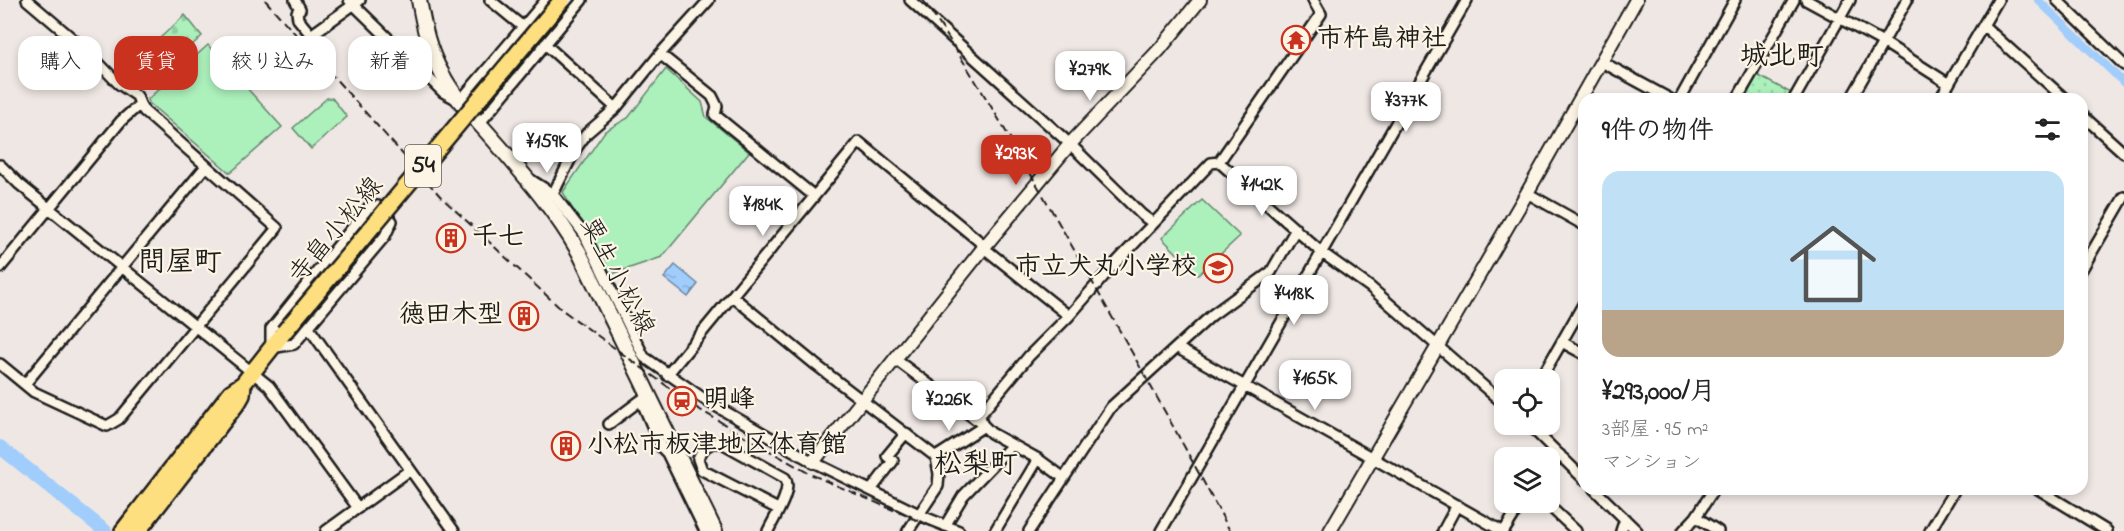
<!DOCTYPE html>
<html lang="ja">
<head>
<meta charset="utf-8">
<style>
	:root { --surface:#fff; --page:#f6f6f6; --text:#222; --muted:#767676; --accent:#c8321e }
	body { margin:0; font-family:"Indie Flower","Klee One",sans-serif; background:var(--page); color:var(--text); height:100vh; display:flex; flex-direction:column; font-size:22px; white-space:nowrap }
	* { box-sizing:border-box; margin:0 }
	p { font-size:20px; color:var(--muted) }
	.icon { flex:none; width:33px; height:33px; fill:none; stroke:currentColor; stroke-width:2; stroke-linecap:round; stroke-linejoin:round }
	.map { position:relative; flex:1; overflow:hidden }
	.details { position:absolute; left:1578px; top:93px; width:510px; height:402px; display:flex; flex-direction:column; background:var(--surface); border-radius:18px; box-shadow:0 3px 9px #0003 }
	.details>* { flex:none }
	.banner { position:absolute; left:18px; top:36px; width:570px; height:54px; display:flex; gap:12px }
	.fabs { position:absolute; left:1494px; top:369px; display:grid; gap:12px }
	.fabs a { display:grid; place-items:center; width:66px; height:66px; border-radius:12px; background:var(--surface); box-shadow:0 3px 9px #0003; font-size:30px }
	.price { position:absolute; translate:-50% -51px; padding:0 14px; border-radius:12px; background:#fff; color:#222; font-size:20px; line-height:39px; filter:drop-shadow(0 2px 3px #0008) }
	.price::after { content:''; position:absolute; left:50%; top:36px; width:18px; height:14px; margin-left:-9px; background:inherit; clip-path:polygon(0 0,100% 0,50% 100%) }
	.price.on { background:var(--accent); color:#fff }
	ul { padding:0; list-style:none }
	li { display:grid; align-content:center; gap:12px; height:318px; padding:0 24px }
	li span { display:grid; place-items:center; height:186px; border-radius:18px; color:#555 }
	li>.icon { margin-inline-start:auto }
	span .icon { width:108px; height:108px; fill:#fffc; stroke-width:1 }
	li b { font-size:26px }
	h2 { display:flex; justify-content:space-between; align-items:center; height:72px; padding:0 24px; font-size:26px }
	.pill { padding:0 21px; border-radius:18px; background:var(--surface); box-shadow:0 3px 9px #0003; font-size:21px; line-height:54px }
	.pill.on { background:var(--accent); color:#fff }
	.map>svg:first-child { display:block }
</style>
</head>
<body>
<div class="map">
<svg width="2124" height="531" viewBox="0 0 2124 531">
	<defs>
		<pattern id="grass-dots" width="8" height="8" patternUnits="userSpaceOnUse" patternTransform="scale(1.5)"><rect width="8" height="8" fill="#acf1bc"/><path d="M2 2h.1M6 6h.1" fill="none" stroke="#93cea1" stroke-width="1.8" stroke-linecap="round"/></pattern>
		<pattern id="cemetery-stones" width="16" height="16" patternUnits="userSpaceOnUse" patternTransform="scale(1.5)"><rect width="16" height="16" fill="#acf1bc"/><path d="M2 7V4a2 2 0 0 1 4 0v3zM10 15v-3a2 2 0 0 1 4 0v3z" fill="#93cea1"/></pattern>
		<pattern id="water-ripples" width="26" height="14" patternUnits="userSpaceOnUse" patternTransform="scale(1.5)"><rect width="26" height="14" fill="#a0cdfb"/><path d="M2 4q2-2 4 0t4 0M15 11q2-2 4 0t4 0" fill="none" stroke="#89afd7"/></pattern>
	</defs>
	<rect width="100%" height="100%" fill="#efe7e4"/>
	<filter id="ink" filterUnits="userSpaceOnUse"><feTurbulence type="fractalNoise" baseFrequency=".0167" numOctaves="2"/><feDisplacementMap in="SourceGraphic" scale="12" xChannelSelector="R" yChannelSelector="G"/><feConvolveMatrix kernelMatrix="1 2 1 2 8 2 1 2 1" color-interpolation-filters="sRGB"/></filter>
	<g filter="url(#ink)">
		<path fill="url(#grass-dots)" stroke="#64866c" stroke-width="1.5" d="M1757 75 1793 94 1790 99H1744Z"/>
		<path fill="url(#cemetery-stones)" stroke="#64866c" stroke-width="1.5" d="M185 15 202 36 166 69 147 50Z"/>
		<path fill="#acf1bc" stroke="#64866c" stroke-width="1.5" d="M208 45 282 127 230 173 149 103 148 99Z
			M666 69 702 102 706 117 749 152 662 257 609 275 563 192 605 131 628 118Z
			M327 98H332L347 117 311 149 293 128Z
			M1202 200 1240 236 1198 275 1162 238Z"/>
		<path fill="url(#water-ripples)" stroke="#6b86a2" stroke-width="1.5" d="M675 265 698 284 688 297 664 278Z"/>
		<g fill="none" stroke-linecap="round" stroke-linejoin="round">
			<path stroke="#6b86a2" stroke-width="2" d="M901 531 903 528"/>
			<path stroke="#a0cdfb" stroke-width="8" d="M2038 0 2124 83"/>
			<path stroke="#a0cdfb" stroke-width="14" d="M0 447 105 531"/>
			<g stroke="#1c1c1c" stroke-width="14">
				<path id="minor" d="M27 0 87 51 119 84 137 96 140 104
					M295 0 300 9 297 12 298 19 311 35 360 0
					M349 0 443 92 460 101 546 0
					M490 0 523 27
					M910 0 1070 144 1142 215 1153 223
					M1806 0 1883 42 1949 84
					M2057 0 2124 65
					M1984 26 2065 99
					M545 44 616 108
					M660 54 712 96 717 106 715 115 814 196
					M1602 62 1670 99
					M1680 99 1735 0
					M1737 99 1794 0
					M1794 99 1850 0
					M1851 99 1907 0
					M1940 99 1998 0
					M2082 115 2124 153
					M480 123 582 0
					M1219 162 1321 14 1313 0
					M0 165 19 184 269 386 358 508
					M531 180 553 194 584 234 644 357 707 401 813 462 929 519 959 531
					M1527 193 1584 225
					M553 194 575 150 587 133 616 108 660 54 709 0
					M378 206 392 221 385 236 294 344 271 348V329L369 207Z
					M984 248 1069 316
					M0 268 121 121 140 104 144 111 277 228 119 419 107 426 34 392 0 364
					M2082 269 2124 197
					M732 296 816 365 936 457 939 474 938 486 908 531
					M309 328 454 531
					M1562 342 1584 354
					M1181 350 1502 531
					M895 359 982 424 991 433 1038 459 1064 478
					M667 375 859 142 985 246
					M1540 380 1584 303
					M25 384 206 166
					M609 424 641 400 661 447 667 453 705 531
					M982 424 980 415 1029 356 1069 316 1110 269 1211 163 1219 162 1321 252 1370 287 1504 404
					M1528 424 1584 479
					M936 457 981 428 982 424
					M1550 467 1560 455
					M1594 489 1637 531
					M2038 489 2107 531
					M871 490 893 461 887 456 906 433
					M1545 502 1576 531
					M1696 517 1718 531
					M945 526 963 496 1012 445
					M326 531 410 470
					M768 531C774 518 793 490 785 478L722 443C709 441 703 447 698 459L702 470 778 509
					M995 531 1038 459
					M1029 531 1111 407 1212 315 1271 272 1296 229
					M1161 531 1467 0
					M1443 531 1457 505
					M1504 531 1522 502
					M1621 531 1625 519
					M1683 531 1696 517 1714 489
					M1930 531 1955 489"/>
			</g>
			<g stroke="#1c1c1c" stroke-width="16">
				<path id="tertiary" d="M813 462 985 246 1070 144 1160 49 1200 0
					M1330 531 1527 193 1636 0"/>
			</g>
			<g stroke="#1c1c1c" stroke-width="18">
				<path id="secondary" d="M419 0C424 27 428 49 442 74 455 99 475 118 493 139 524 175 555 210 579 252L715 531"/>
			</g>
			<g stroke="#1c1c1c" stroke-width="20">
				<path id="primary" d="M123 531 231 392 243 384 284 332
					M138 531 238 402 242 395 243 384"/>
			</g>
			<use href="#minor" stroke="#fcf5e5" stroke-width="9"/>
			<use href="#tertiary" stroke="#fcf5e5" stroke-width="12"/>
			<use href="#secondary" stroke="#fcf5e5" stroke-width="14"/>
			<use href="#primary" stroke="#fedf80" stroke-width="15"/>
			<path stroke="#1c1c1c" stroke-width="2" stroke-dasharray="9 4.5" stroke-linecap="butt" d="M265 0 441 197 561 309 697 408 768 450 810 474 942 531
				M923 0C982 86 1033 178 1085 269 1134 356 1183 443 1230 531"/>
			<g stroke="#1c1c1c" stroke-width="20" stroke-linecap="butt">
				<path id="primary-bridge" d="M284 332 562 0"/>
			</g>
			<use href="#primary-bridge" stroke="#fedf80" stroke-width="15"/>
		</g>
	</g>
	<defs>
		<g id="temple-ring" transform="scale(1.5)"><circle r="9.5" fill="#fcf5e5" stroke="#c8321e" stroke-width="1.5"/><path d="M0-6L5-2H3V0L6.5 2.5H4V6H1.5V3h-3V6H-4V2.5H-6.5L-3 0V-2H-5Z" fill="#c8321e"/></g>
		<g id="building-ring" transform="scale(1.5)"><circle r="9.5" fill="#fcf5e5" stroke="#c8321e" stroke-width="1.5"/><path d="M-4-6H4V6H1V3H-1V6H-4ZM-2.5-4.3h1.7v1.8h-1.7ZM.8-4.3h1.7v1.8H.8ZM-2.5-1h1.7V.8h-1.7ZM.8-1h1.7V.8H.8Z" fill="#c8321e"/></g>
		<g id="school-ring" transform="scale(1.5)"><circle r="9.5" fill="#fcf5e5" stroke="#c8321e" stroke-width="1.5"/><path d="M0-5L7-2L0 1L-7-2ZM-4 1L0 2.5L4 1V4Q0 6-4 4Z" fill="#c8321e"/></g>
		<g id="station-ring" transform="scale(1.5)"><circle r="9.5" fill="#fcf5e5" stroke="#c8321e" stroke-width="1.5"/><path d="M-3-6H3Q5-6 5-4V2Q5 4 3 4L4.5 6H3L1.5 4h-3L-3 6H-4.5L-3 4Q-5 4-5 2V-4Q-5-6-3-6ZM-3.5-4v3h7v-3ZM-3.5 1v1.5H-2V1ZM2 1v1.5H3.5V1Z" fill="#c8321e"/></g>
	</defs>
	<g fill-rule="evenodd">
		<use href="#temple-ring" x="1296" y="40"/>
		<use href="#building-ring" x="451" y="238"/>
		<use href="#school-ring" x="1218" y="268"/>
		<use href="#building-ring" x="524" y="316"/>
		<use href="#station-ring" x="682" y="401"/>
		<use href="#building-ring" x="566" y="446"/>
	</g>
	<g text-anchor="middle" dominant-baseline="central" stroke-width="4.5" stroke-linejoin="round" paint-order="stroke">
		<rect fill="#fcf5e5" stroke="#5f5d58" stroke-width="1.5" x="405" y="145" width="36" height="42" rx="4.5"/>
		<g font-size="24" font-weight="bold" fill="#1c1c1c">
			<text x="423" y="166">54</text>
		</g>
		<g font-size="26" font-weight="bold" fill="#1c1c1c" stroke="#fcf5e5" text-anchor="start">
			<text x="1317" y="40">市杵島神社</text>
			<text x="472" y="238">千七</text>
			<text x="1197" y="268" text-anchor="end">市立犬丸小学校</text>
			<text x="503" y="316" text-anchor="end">徳田木型</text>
			<text x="703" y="401">明峰</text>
			<text x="587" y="446">小松市板津地区体育館</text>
		</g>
		<g font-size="26" fill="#1c1c1c" stroke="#fcf5e5">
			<text transform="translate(337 231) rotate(-50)">寺畠小松線</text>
			<text transform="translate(616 277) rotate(62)">粟生小松線</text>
		</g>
		<g font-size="28" font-weight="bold" fill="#1c1c1c" stroke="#fcf5e5">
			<text x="1782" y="57">城北町</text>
			<text x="180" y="263">問屋町</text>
			<text x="976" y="465">松梨町</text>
		</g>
	</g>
</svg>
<div class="fabs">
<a><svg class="icon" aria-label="locate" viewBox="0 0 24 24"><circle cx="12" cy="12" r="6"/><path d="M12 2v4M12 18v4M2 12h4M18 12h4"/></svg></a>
<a><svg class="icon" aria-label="layers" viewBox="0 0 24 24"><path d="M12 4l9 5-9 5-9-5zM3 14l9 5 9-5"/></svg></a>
</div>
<b class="price" style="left:1090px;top:102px">¥279K</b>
<b class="price" style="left:1406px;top:133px">¥377K</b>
<b class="price" style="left:547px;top:174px">¥159K</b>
<b class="price on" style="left:1016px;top:186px">¥293K</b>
<b class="price" style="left:1262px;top:217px">¥142K</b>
<b class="price" style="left:763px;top:237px">¥184K</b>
<b class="price" style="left:1294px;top:326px">¥418K</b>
<b class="price" style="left:1315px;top:411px">¥165K</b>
<b class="price" style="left:949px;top:432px">¥226K</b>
<div class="banner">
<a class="pill">購入</a>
<a class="pill on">賃貸</a>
<a class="pill">絞り込み</a>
<a class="pill">新着</a>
</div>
<section class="details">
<h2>9件の物件<svg class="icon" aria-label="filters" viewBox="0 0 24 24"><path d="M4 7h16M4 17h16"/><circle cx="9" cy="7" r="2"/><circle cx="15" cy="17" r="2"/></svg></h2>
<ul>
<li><span style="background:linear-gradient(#bfe0f5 75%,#b9a48a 0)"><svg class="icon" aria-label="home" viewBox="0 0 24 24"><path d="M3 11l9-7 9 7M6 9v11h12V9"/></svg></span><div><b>¥293,000/月</b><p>3部屋 · 95 m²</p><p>マンション</p></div></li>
</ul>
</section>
</div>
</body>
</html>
